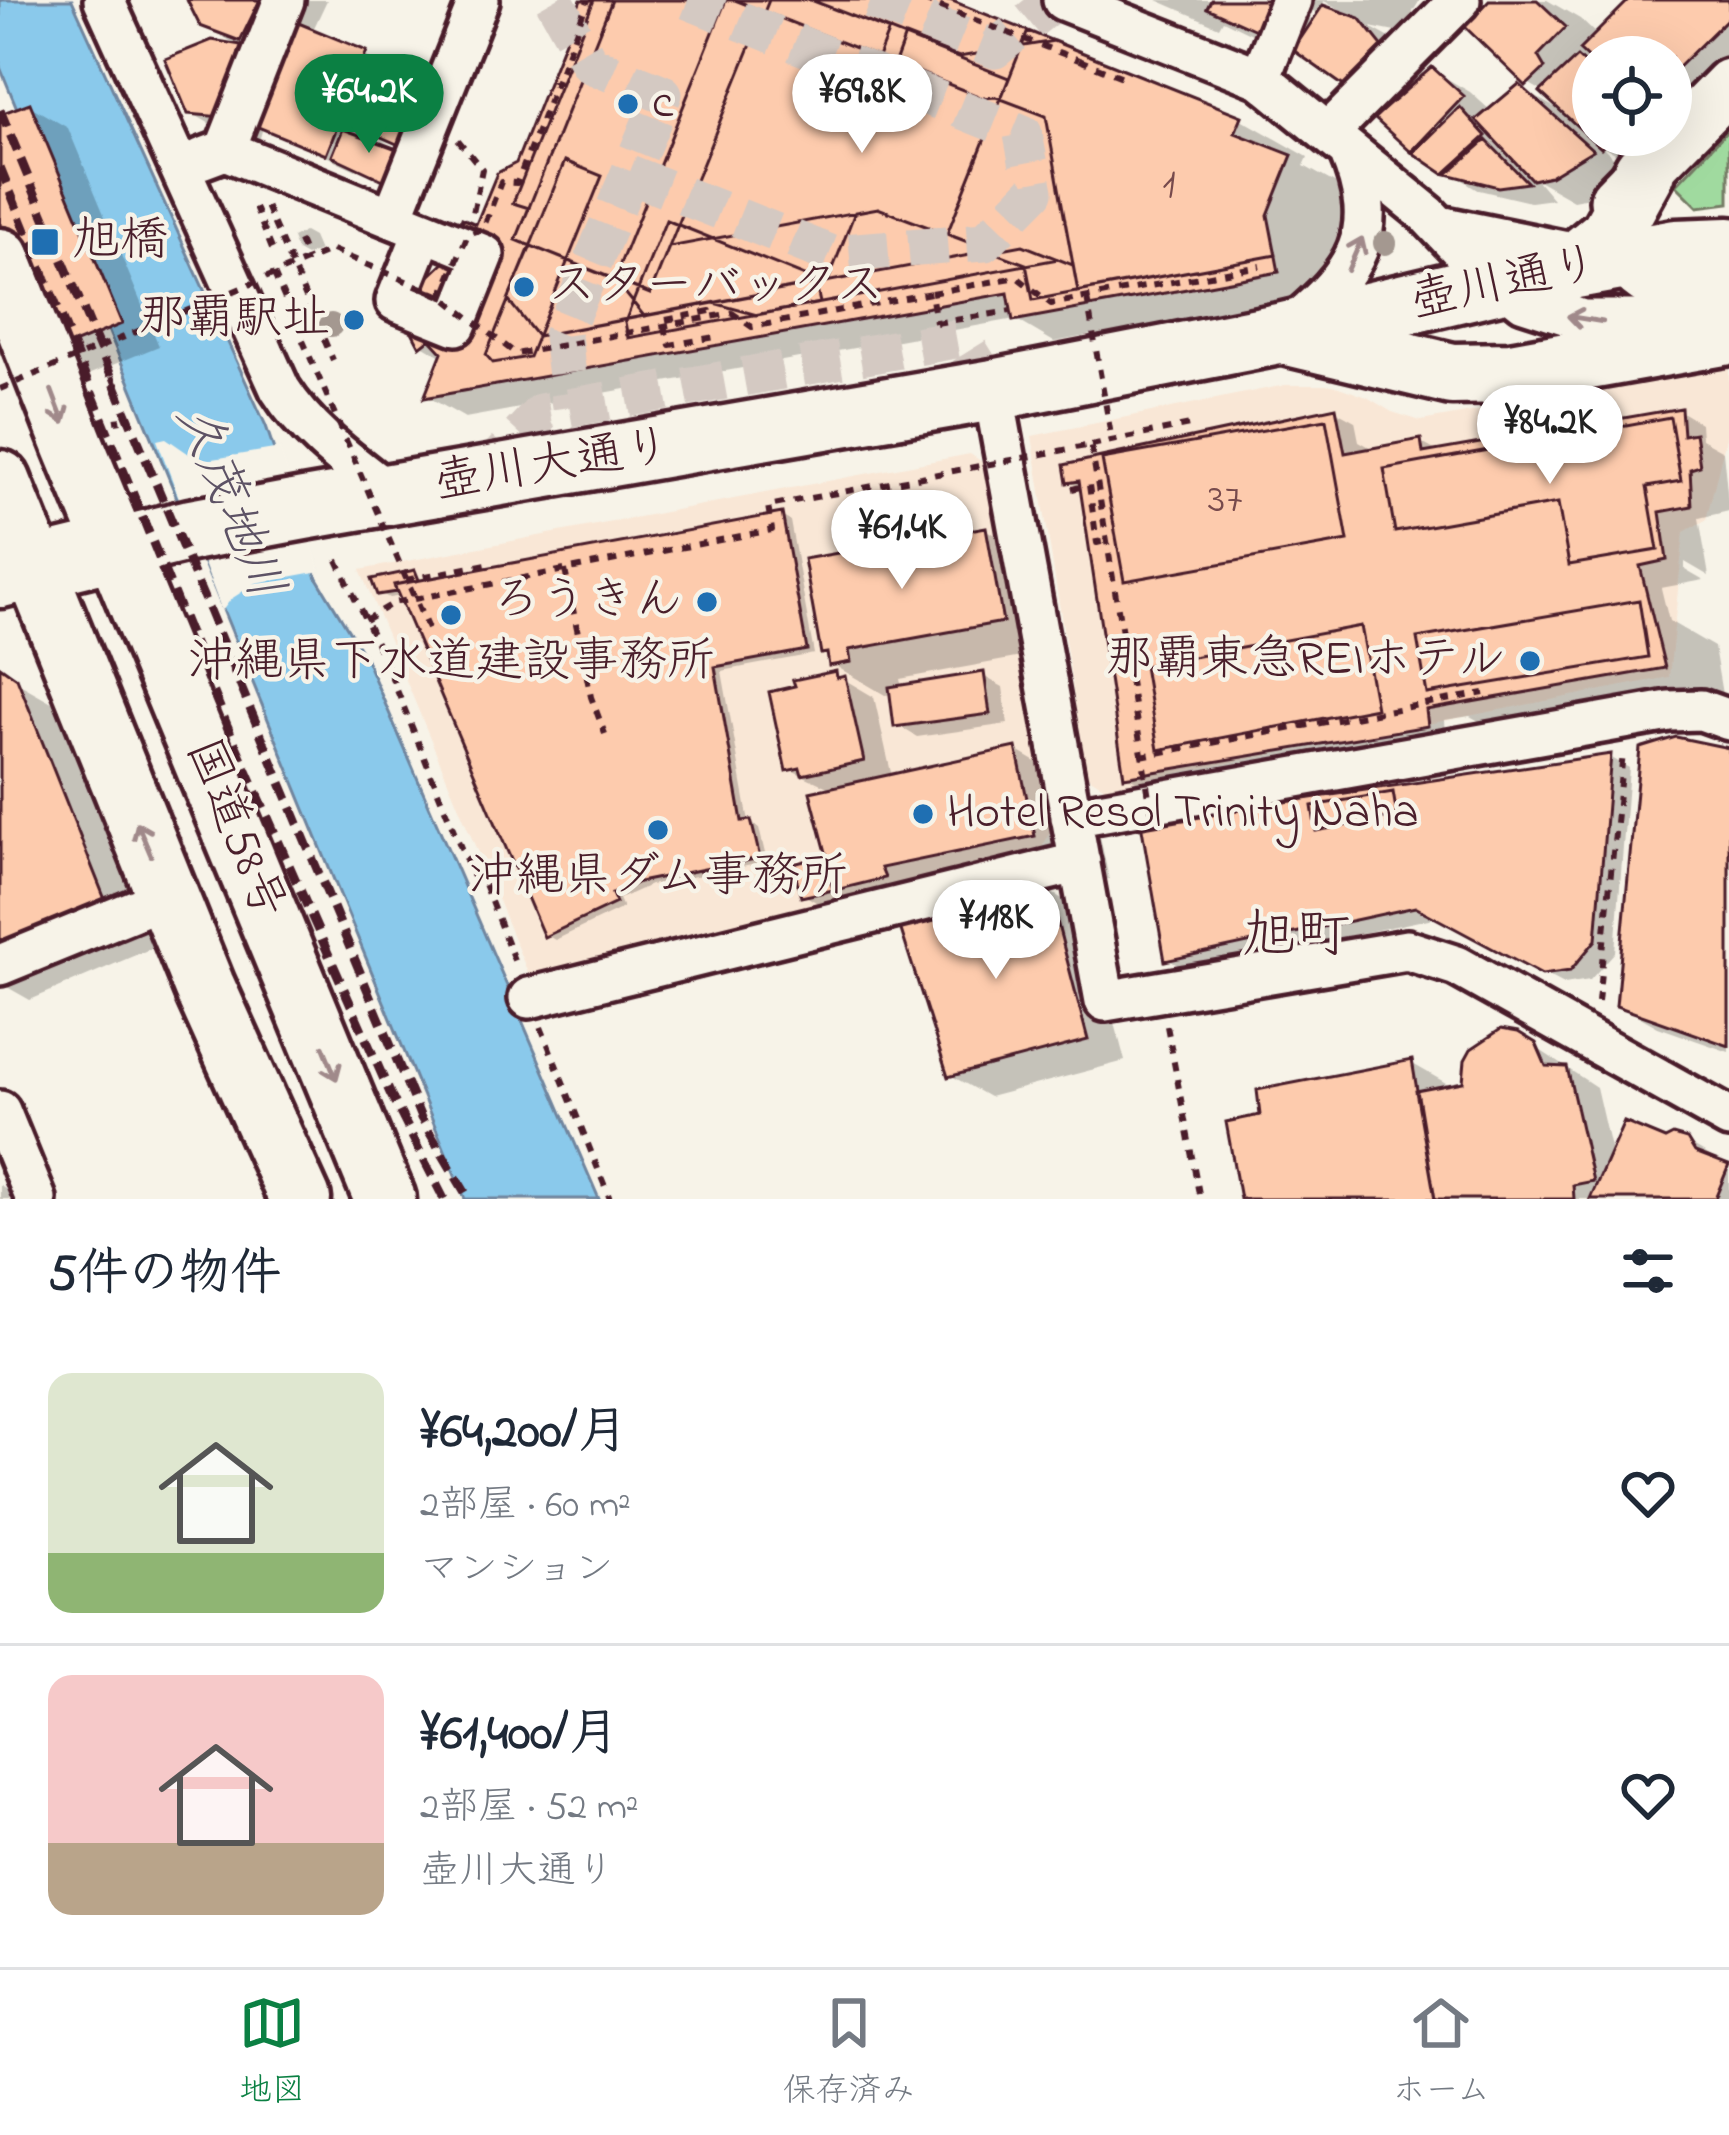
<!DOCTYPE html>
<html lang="ja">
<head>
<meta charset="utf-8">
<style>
	:root { --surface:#fff; --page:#f6f6f7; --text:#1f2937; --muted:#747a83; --line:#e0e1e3; --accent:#0b8043 }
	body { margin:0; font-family:"Indie Flower","Klee One",sans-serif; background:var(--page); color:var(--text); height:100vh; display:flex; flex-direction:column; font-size:45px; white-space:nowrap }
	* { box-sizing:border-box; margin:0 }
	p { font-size:39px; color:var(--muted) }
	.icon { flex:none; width:66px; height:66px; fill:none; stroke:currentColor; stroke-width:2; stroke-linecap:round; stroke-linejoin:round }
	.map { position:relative; height:1199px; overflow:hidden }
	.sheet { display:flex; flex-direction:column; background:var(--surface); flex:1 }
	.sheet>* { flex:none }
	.controls { position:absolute; left:1572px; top:36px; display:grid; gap:24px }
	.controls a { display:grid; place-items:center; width:120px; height:120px; border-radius:50%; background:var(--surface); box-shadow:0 12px 48px #0002; font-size:60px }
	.price { position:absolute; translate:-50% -102px; padding:0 27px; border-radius:42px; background:#fff; color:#222; font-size:39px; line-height:78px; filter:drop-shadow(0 3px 6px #0008) }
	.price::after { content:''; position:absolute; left:50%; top:72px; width:36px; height:27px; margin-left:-18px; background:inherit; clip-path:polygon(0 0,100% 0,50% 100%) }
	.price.on { background:var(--accent); color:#fff }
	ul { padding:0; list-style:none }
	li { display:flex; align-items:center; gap:36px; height:300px; padding:0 48px }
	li+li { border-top:3px solid var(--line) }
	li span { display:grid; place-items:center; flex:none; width:336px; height:240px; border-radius:24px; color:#555 }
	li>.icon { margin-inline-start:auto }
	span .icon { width:144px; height:144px; fill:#fffc; stroke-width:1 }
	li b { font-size:51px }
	h2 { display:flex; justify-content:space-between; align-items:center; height:144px; padding:0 48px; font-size:51px }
	.menu { display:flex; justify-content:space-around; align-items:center; height:168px; border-top:3px solid var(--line); background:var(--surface); font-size:33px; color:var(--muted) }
	.menu a { display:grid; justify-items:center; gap:6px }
	.menu .on { color:var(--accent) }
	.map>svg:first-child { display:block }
</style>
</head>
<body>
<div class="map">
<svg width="1729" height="1199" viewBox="0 0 1729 1199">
	<rect width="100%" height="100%" fill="#f7f3e8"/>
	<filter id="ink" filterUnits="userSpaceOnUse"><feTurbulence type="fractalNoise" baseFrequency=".00833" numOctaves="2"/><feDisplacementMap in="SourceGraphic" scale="24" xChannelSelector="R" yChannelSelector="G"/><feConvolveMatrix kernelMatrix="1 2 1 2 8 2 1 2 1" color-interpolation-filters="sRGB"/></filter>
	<g filter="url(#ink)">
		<path fill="#f9e7d6" d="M1729 366V426L1706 520 1684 532 1669 677 1105 787 1087 776 1032 436 1285 385H1333L1367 397 1392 412 1421 421Z
			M970 454 990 467 1050 833 1035 859 536 992 360 570Z"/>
		<path fill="#a0da9f" stroke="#757c65" stroke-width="3" d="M1729 129V203L1698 207 1676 185Z"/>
		<path fill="#8ac9eb" stroke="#70859e" stroke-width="3" d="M0 0H72L266 426 317 578 365 657 599 1199H465L0 67Z"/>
		<path fill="#f7f3e8" d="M166 438 192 456 207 460 280 448 321 571 256 583 231 599 222 611 157 440Z"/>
		<path fill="#0003" fill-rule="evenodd" d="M191 0H327L312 32 395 70 377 116 426 157 370 132 356 170 263 127 260 138 229 135 190 112 212 43 242 48 202 24Z
			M584 0H942L1241 119 1308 157 1304 166 1358 196 1341 289 1313 273V280L1336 294 1102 337 1097 334 1054 342 1015 319 465 418 428 397 443 357 422 345 478 228 519 165Z
			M1157 0H1283L1282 3 1315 22 1321 14 1284 0H1420L1400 33 1370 27 1399 43 1425 76 1432 70 1470 92 1491 111 1520 88 1564 113 1549 95 1528 83 1493 0H1547L1580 19 1598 36 1633 0H1729V121H1671V57H1593V135H1671L1641 168 1601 145 1629 173 1589 197 1573 200 1536 179 1553 199 1530 202 1479 190 1413 149 1389 109 1312 59 1257 33 1256 36 1223 20 1219 27ZM1324 1 1345 12 1343 15 1322 8Z
			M30 106 68 128 159 346 73 381 0 118Z
			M304 232 313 237 319 251 306 256 297 251 292 238Z
			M1335 410 1355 421 1359 441 1375 450 1420 442 1440 453 1680 411 1700 423 1701 439 1723 451 1729 511 1699 518 1709 576 1685 562V569L1704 580 1661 588 1669 621 1714 647 1723 700 1505 736 1470 716 1445 720 1446 736 1147 787 1127 776 1084 490 1070 482Z
			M781 516 790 521 814 654 722 671 749 822 759 828 767 862 650 885 619 899 623 908 555 940 546 935 402 596 389 598 380 593 375 581 414 574 425 582Z
			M986 530 1039 560 1055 651 900 679 902 688 983 676 1003 687 1008 724 917 737 897 725 893 694 885 695 832 664 830 655 824 652Z
			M0 673 84 720 171 940 30 1000 0 983Z
			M835 674 874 697 892 777 1016 750 1091 794 1109 879 1049 891 1086 913 1125 1061 989 1097 950 1075 903 926 871 934 804 895 824 859 832 864 834 790 789 769Z
			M1729 751V1052L1658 1027 1619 1005Z
			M1610 757 1629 768 1615 952 1590 980 1564 984 1438 917 1187 970 1167 959Z
			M1517 1035 1596 1087 1612 1157 1665 1142H1686L1729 1167V1199H1244L1263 1118 1411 1063 1453 1087 1466 1085Z
			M0 1185 21 1197 23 1199H0Z"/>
		<path fill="#fdcbad" stroke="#4a1f2b" stroke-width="3" d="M187 0H260L240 41 200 26Z
			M581 0H594L560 84 549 80Z
			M581 0H950L1242 116 1235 133 1292 155 1268 215 1279 272 1013 321 1008 293 424 398 442 352 430 339 420 347 407 322 429 277 446 261 462 218 476 224 497 173 516 163Z
			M594 0H811L1009 78 947 234 878 208 855 212 828 281 644 316 614 279 516 240 529 208 513 203Z
			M594 0H950L1242 116 1235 133 1292 155 1268 215 1276 255 1078 292 1073 265 1058 259 757 315 714 303 537 336 508 300 531 246 516 240 529 208 513 203Z
			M594 0H950L1242 116 1235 133 1292 155 1268 215 1276 255 1033 300 1026 264 878 208 855 212 828 281 537 336 508 300 531 246 516 240 529 208 513 203Z
			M594 0H950L1242 116 1235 133 1292 155 1268 215 1276 255 1078 292 1073 265 1023 245 537 336 508 300 531 246 516 240 529 208 513 203Z
			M594 0H811L1009 78 947 234 878 208 669 247 650 294 516 240 529 208 513 203Z
			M612 0H726L614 279 516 240Z
			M726 0H769L650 294 614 279Z
			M735 0H811L889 30 878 57Z
			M1211 0H1268L1258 31 1207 8Z
			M1489 0H1537L1566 27 1538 56 1545 68 1526 86 1464 26Z
			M1629 0H1729V17L1671 74V57H1593V63L1579 50Z
			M1323 5 1360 18 1388 53 1348 89 1293 50Z
			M296 22 367 51 326 155 253 125Z
			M1028 31 1242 116 1235 133 1292 155 1268 215 1276 255 1033 300 1026 264 947 234Z
			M905 36 959 57 1054 41 1242 116 1235 133 1292 155 1268 215 1276 255 1078 292 1046 116 996 97 983 98 895 63Z
			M212 40 241 45 222 117 188 114 165 59Z
			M1577 57 1593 72V135H1615L1601 148 1540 92Z
			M1432 67 1464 96 1411 152 1374 118Z
			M1519 84 1593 150 1550 176 1532 180 1476 120Z
			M30 103 122 324 32 361 0 283V114Z
			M356 104 415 129 406 148 350 123Z
			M1460 107 1486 136 1444 174 1413 153Z
			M343 129 405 152 394 185 332 156Z
			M1486 140 1528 183 1498 187 1447 174Z
			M565 161 602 176 529 357 493 363 486 355Z
			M666 220 815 280 820 303 628 338 625 322Z
			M1336 407 1345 453 1421 439 1423 453 1681 408 1683 435 1695 433 1700 466 1690 469 1692 506 1660 512 1667 560 1640 566 1665 668 1426 710 1428 726 1124 777 1079 481 1067 483 1064 465Z
			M1670 417 1681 481 1647 487 1658 550 1569 565 1558 503 1395 532 1384 469Z
			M1326 419 1348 541 1124 581 1102 459Z
			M782 513 807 650 715 667 742 821 751 820 760 858 639 882 612 894 616 903 544 937 394 585Z
			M986 527 1003 622 849 650 851 662 829 666 827 653 821 654 804 559Z
			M415 570 419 580 394 585 396 592 377 595 371 579Z
			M1639 600 1648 657 1427 694 1417 638Z
			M1361 626 1376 708 1158 750 1144 666Z
			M0 666 17 678 106 902 0 947Z
			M836 671 837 678 845 676 864 761 802 775 800 768 786 771 769 692 795 686 793 680Z
			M984 672 990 714 894 727 889 687Z
			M1676 737 1729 748V1046L1616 1006 1640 748Z
			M1016 747 1035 836 881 868 885 878 836 890 810 792Z
			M1611 754 1596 940 1570 971 1542 975 1415 907 1165 961 1141 823Z
			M1393 792 1397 816 1316 831 1312 806Z
			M824 856 833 890 801 897 793 864Z
			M1048 887 1088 1040 948 1077 900 927Z
			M1501 1029 1518 1032 1536 1043 1546 1066 1567 1067 1593 1181 1573 1185 1574 1199H1435L1416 1091 1463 1082 1465 1060 1471 1049Z
			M1412 1060 1435 1199H1240L1226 1122 1260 1115 1257 1090Z
			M1624 1122 1665 1139 1673 1135 1687 1139 1695 1152 1729 1165 1715 1199H1590Z"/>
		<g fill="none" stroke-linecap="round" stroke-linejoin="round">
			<path stroke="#d4c9c2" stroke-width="39" stroke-dasharray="39 20" stroke-linecap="butt" d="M554 0 590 64 663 94 562 336 571 407
				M871 0 995 49 1055 0
				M629 174 830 254 985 242 1034 192 1023 134 688 0
				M480 478 541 413 961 338 993 390"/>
			<g stroke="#4a1f2b" stroke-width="48">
				<path id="minor" d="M104 0 280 389C307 432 349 462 389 493
					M1063 0 1260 78 1427 214 1463 252 1524 301 1583 320H1671
					M1260 78 1291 0
					M1329 132 1460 0
					M225 150 392 218 479 0
					M201 159 225 150 284 0
					M392 218 484 255 456 325 396 301 424 231
					M1440 226 1582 255
					M1292 326C1356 272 1384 233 1349 151
					M993 390 1105 1001 1407 950 1457 966 1729 1118
					M1071 817 1669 711 1701 710 1729 720
					M0 965 169 896
					M529 998 1080 862
					M0 1111 36 1199"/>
			</g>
			<g stroke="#4a1f2b" stroke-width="60">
				<path id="major" d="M1616 200 1729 85
					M1610 235C1644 293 1668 292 1729 291"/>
			</g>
			<g stroke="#4a1f2b" stroke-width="69">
				<path id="highway" d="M0 259 73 444 385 1199
					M1565 272 1610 235 1645 171
					M1289 335 1452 374 1511 373 1729 334
					M0 481 204 986 300 1199
					M0 577 191 530 304 509 993 390 1284 333 1499 282 1676 250 1729 248"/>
			</g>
			<path stroke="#4a1f2b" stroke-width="6" stroke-dasharray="9 9" stroke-linecap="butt" d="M1079 60 1125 78
				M458 140 482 169 473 213
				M299 241 307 260
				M272 249 256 210 266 206 333 360
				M931 293 1017 277 1051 304 1260 266
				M666 320 710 311 711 317
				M936 323 1011 311
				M664 326 670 345 715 337
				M112 376 129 419 115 421
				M1091 445 1190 425
				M1072 489 1089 485 1097 543 1106 541
				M337 560 388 668 472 875 482 879 516 965
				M565 570 591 697 605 734
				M406 580 487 564
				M365 620 393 603 414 599
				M1141 756 1484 693
				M1598 1002 1623 753
				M1167 1026 1200 1199
				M541 1027 610 1199"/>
			<use href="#minor" stroke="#f7f3e8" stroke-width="39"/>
			<use href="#major" stroke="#f7f3e8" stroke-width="51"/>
			<use href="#highway" stroke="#f7f3e8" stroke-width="60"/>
			<path stroke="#4a1f2b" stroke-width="9" stroke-dasharray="18 9" stroke-linecap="butt" d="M0 110 421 1118 469 1199
				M0 167 227 725 390 1093 444 1199"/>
			<path stroke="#4a1f2b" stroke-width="6" stroke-dasharray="9 9" stroke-linecap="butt" d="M923 0 1079 60
				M274 274 431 636
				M442 296 468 234 483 229 501 182 517 183 588 0
				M1087 298 1112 441
				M0 389 332 250 442 296 516 354 732 313 752 327 931 293 936 323
				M414 599 772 530 768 506 1091 445 1153 821"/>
		</g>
		<g fill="#a49890">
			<circle cx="1385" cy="243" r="12"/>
			<circle cx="331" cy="325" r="12"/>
		</g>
		<defs><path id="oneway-shaft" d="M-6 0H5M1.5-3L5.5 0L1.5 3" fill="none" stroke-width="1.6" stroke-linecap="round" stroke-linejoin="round" transform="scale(3)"/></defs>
		<g stroke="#a0898a">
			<use href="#oneway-shaft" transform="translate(1355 254) rotate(-66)"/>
			<use href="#oneway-shaft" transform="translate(1585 319) rotate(-171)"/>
			<use href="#oneway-shaft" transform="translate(58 407) rotate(69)"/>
			<use href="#oneway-shaft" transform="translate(144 839) rotate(-113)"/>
			<use href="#oneway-shaft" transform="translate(330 1063) rotate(68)"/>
		</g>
	</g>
	<g fill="#1f6fb2" stroke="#f7f3e8" stroke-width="4.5">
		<circle cx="628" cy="104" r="12"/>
		<rect x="30" y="227" width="30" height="30" rx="6"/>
		<circle cx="524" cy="287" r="12"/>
		<circle cx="354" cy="320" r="12"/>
		<circle cx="707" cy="602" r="12"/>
		<circle cx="451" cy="615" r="12"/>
		<circle cx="1530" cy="661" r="12"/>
		<circle cx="923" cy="814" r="12"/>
		<circle cx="658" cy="830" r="12"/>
	</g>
	<g text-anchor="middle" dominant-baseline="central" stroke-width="9" stroke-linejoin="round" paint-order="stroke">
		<g font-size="42" fill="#774a4c">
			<text x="1169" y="185">1</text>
			<text x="1225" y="500">37</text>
		</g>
		<g font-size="48" fill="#4a1f2b" stroke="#f7f3e8" text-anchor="start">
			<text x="652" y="104">c</text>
			<text x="72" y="242">旭橋</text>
			<text x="548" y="287">スターバックス</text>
			<text x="330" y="320" text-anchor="end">那覇駅址</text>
			<text x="683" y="602" text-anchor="end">ろうきん</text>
			<text x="1506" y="661" text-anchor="end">那覇東急REIホテル</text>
			<text x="451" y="663" text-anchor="middle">沖縄県下水道建設事務所</text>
			<text x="947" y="814">Hotel Resol Trinity Naha</text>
			<text x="658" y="878" text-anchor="middle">沖縄県ダム事務所</text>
		</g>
		<g font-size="48" fill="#4a1f2b" stroke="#f7f3e8">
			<text transform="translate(1505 284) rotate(-12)">壺川通り</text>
			<text transform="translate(553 466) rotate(-9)">壺川大通り</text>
			<text transform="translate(234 829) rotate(68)">国道58号</text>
		</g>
		<g font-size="51" font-style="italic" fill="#5d5265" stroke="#f7f3e8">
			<text transform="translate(228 502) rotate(68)">久茂地川</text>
		</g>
		<g font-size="54" fill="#4a1f2b" stroke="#f7f3e8">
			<text x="1296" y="938">旭町</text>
		</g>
	</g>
</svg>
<div class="controls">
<a><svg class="icon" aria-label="locate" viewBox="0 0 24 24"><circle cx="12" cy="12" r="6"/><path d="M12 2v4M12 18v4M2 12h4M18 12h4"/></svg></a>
</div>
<b class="price on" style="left:369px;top:156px">¥64.2K</b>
<b class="price" style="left:862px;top:156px">¥69.8K</b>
<b class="price" style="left:1550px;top:487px">¥84.2K</b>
<b class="price" style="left:902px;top:592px">¥61.4K</b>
<b class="price" style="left:996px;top:982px">¥118K</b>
</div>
<section class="sheet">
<h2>5件の物件<svg class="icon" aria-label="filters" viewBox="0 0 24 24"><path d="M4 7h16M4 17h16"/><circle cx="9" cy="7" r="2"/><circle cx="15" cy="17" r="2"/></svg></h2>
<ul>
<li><span style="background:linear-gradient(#dfe7d0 75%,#8fb573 0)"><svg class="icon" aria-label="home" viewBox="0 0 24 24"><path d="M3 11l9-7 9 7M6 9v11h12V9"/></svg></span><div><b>¥64,200/月</b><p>2部屋 · 60 m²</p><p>マンション</p></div><svg class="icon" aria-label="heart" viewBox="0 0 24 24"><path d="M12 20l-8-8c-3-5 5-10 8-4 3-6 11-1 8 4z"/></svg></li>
<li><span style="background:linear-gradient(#f6c9c9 70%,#b9a48a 0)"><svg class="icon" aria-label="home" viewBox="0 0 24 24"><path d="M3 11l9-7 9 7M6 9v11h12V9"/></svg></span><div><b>¥61,400/月</b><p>2部屋 · 52 m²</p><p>壺川大通り</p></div><svg class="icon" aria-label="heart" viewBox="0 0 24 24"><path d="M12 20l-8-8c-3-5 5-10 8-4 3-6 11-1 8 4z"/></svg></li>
</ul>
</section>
<nav class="menu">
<a class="on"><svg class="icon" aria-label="map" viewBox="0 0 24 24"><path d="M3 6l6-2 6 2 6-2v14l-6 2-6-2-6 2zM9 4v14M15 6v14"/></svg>地図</a>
<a><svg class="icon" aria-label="saved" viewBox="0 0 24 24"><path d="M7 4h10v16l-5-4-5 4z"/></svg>保存済み</a>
<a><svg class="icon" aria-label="home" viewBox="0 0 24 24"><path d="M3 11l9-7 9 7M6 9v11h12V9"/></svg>ホーム</a>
</nav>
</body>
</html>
